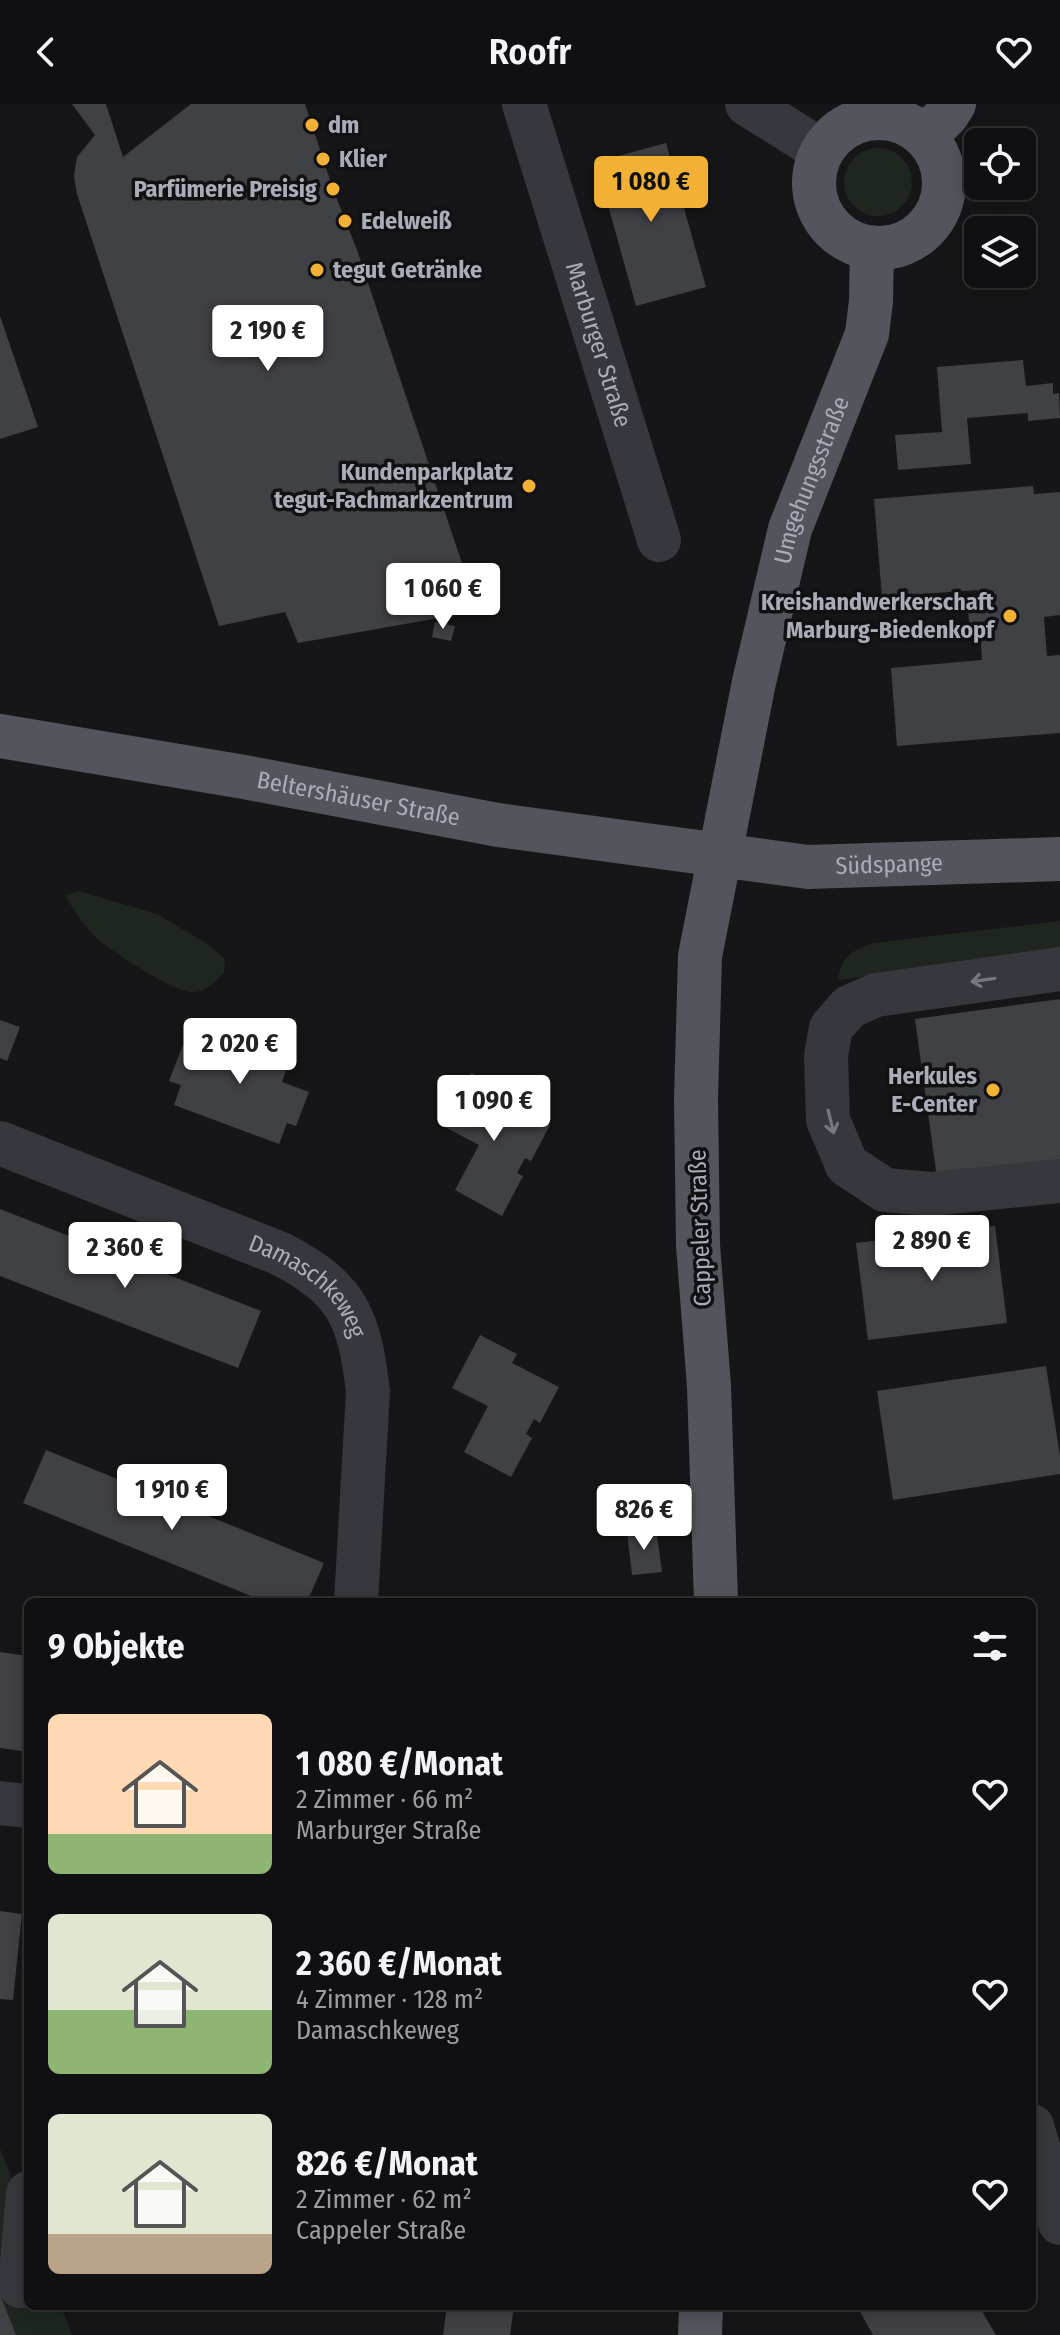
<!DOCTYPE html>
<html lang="de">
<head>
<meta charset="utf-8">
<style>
	:root { --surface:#101012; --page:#19191b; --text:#f1f3f6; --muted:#9c9d9f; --line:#303032; --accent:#f2b134 }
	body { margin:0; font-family:"Fira Sans Condensed",sans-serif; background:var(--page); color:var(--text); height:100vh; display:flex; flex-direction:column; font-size:30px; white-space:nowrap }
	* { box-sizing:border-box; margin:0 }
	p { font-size:26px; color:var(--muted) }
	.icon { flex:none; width:44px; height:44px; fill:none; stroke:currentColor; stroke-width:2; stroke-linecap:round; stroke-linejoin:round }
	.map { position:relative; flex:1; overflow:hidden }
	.drawer { position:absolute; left:24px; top:1494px; width:1012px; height:712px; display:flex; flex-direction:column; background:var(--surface); border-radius:12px; box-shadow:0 4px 20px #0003,0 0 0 2px var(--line) }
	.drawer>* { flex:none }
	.fabs { position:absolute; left:964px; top:24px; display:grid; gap:16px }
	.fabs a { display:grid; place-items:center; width:72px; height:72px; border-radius:12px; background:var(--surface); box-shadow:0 4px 20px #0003,0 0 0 2px var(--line); font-size:40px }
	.price { position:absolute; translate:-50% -68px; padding:0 18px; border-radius:8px; background:#fff; color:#222; font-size:26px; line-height:52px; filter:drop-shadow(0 2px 4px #0008) }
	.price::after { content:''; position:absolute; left:50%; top:48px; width:24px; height:18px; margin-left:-12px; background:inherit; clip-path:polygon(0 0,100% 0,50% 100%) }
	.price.active { background:var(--accent); color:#111 }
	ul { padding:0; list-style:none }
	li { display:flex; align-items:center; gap:24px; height:200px; padding:0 24px }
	li span { display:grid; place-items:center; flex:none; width:224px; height:160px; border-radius:12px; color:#555 }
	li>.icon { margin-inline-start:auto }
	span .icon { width:96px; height:96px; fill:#fffc; stroke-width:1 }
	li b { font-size:34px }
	h2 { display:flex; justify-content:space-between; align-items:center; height:96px; padding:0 24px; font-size:34px }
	header { display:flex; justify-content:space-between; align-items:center; height:104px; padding:0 24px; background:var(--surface); font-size:36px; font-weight:600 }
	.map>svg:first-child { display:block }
</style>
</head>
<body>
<header><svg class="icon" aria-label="back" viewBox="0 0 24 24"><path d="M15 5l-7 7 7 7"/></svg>Roofr<svg class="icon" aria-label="heart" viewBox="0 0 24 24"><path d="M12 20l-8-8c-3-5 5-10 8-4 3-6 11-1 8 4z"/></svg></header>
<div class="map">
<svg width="1060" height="2231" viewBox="0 0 1060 2231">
	<rect width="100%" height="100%" fill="#161618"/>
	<path fill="#1e261f" d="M844 78a34 34 0 1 1 68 0a34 34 0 1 1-68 0Z
		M79 787 157 810 209 841 225 855 224 869C215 877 205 889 192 888 173 888 114 849 99 836 85 823 74 807 65 791Z
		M1060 817V844L838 876C843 850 849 849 873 839Z
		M0 2044 28 2116V2202H61L72 2231H0Z"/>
	<path fill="#404145" d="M72 0H106L123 53 191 0H305L333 85 357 146 478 507 298 539 285 508 219 522 77 90 74 72 77 53 95 31Z
		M666 39 706 183 636 202 596 58Z
		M0 212 38 323 0 335Z
		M1023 256 1026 282 1053 279V290L1059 289 1060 314 1028 317V309L967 314 971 360 898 366 895 331 942 328 937 263Z
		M1033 382 1034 390 1060 388V511L1044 513 1047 552 1060 551V629L897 642 891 564 982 556 980 524 970 525 968 507H979L977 486 882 493 874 395Z
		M435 518 455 522 451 537 432 533Z
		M1060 895V1058L937 1074 915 915Z
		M0 916 20 923 7 957 0 954Z
		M225 925 292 950 282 978 309 988 296 1022 287 1019 279 1040 174 1001 181 981 169 977 183 941 215 953Z
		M471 969 508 989 503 997 550 1021 531 1057 525 1054 517 1069 523 1072 502 1112 455 1086 479 1041 443 1022Z
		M0 1105 261 1207 238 1264 0 1172Z
		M995 1122 1007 1219 868 1236 856 1139Z
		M480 1231 517 1250 512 1259 559 1283 540 1319 534 1315 526 1330 532 1334 511 1373 464 1348 488 1302 452 1284Z
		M1046 1262 1060 1352V1370L893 1396 877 1287Z
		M46 1346 324 1459 307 1498H266L23 1399Z
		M656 1424 662 1468 632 1471 627 1428Z
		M0 1548 28 1552V1648L0 1644Z
		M0 1807 22 1810 13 1896 0 1895Z
		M0 2191 16 2231H0Z
		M447 2202H514L510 2231H443Z
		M857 2202H979L996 2231H873Z"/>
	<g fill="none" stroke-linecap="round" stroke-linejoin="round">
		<g stroke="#37383d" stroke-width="44">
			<path id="s1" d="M524 0 659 436"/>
			<path d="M747 0 822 47"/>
			<path d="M1060 865 876 891 849 903 831 924 826 951 828 1016 847 1061 885 1086 931 1090 1060 1077"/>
			<path id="s2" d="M0 1039 281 1150C348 1185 359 1213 368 1287L356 1498"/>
			<path d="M0 1699 28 1702"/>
			<path d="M1032 2022 1060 2119"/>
			<path d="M20 2182 28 2089"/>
		</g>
		<g stroke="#53555c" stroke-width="44">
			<circle cx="879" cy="79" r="65"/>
			<path d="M925 32 947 11 954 0"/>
			<path id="s3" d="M0 632 244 673 498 721 808 763 1060 755"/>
			<path id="s4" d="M716 1498 709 1282 698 1141 696 995 700 852 754 578 790 425 867 230 871 197 872 144"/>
			<path d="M700 2231 701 2202"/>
		</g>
	</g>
	<defs><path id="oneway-shaft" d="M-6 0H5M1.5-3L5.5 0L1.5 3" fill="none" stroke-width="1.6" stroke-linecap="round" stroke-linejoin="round" transform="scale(2)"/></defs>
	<g stroke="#757881">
		<use href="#oneway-shaft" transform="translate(983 876) rotate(172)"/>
		<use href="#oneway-shaft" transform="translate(831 1018) rotate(76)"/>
	</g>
	<g fill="#f2b134" stroke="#111113" stroke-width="3">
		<circle cx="312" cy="21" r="8"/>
		<circle cx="323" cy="55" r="8"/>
		<circle cx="333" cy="85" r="8"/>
		<circle cx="345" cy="117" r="8"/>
		<circle cx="317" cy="166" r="8"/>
		<circle cx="529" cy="382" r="8"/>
		<circle cx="1010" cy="512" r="8"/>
		<circle cx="993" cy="986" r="8"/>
	</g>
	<g text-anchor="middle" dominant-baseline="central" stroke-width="7" stroke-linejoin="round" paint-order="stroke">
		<g font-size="24" font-weight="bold" fill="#a8adb8" stroke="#111113" text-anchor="start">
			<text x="328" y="21">dm</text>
			<text x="339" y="55">Klier</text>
			<text x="317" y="85" text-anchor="end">Parfümerie Preisig</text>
			<text x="361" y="117">Edelweiß</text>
			<text x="333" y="166">tegut Getränke</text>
			<text x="513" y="368" text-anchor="end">Kundenparkplatz<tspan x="513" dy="28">tegut-Fachmarkzentrum</tspan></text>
			<text x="994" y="498" text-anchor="end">Kreishandwerkerschaft<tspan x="994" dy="28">Marburg-Biedenkopf</tspan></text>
			<text x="977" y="972" text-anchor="end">Herkules<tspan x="977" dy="28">E-Center</tspan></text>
		</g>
		<g font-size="24" fill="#a8adb8" stroke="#111113">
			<text stroke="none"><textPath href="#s1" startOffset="252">Marburger Straße</textPath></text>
			<text stroke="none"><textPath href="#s4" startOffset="1136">Umgehungsstraße</textPath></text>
			<text stroke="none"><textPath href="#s3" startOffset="364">Beltershäuser Straße</textPath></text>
			<text stroke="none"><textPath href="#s3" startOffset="900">Südspange</textPath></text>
			<text transform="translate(700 1124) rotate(-92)">Cappeler Straße</text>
			<text stroke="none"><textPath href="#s2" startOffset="344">Damaschkeweg</textPath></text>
		</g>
	</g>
</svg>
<div class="fabs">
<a><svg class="icon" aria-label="locate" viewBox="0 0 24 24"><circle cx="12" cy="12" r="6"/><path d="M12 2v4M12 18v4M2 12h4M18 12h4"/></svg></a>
<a><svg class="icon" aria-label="layers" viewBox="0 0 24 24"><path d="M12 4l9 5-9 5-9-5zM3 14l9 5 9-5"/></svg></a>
</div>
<b class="price active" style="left:651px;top:120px">1 080 €</b>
<b class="price" style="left:268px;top:269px">2 190 €</b>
<b class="price" style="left:443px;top:527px">1 060 €</b>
<b class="price" style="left:240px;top:982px">2 020 €</b>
<b class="price" style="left:494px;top:1039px">1 090 €</b>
<b class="price" style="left:932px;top:1179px">2 890 €</b>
<b class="price" style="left:125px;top:1186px">2 360 €</b>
<b class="price" style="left:172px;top:1428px">1 910 €</b>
<b class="price" style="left:644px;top:1448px">826 €</b>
<section class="drawer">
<h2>9 Objekte<svg class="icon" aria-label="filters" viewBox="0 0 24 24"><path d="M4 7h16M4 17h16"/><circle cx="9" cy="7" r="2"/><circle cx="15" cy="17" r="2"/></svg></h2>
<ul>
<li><span style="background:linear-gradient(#ffd9b3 75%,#8fb573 0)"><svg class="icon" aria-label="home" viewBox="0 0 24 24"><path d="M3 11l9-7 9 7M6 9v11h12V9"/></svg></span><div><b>1 080 €/Monat</b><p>2 Zimmer · 66 m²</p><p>Marburger Straße</p></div><svg class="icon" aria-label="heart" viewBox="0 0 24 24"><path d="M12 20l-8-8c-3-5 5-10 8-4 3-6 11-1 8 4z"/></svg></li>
<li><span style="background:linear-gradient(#dfe7d0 60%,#8fb573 0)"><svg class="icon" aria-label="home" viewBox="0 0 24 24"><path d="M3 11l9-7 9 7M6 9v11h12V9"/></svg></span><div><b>2 360 €/Monat</b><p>4 Zimmer · 128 m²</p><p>Damaschkeweg</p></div><svg class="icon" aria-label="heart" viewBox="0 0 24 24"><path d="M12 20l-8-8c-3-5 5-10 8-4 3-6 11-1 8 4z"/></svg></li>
<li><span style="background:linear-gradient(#dfe7d0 75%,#b9a48a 0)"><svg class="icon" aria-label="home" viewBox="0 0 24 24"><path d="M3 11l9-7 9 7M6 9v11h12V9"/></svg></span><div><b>826 €/Monat</b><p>2 Zimmer · 62 m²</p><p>Cappeler Straße</p></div><svg class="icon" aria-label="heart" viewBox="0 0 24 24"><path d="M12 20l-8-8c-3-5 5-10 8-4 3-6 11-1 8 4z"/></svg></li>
</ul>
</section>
</div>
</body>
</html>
